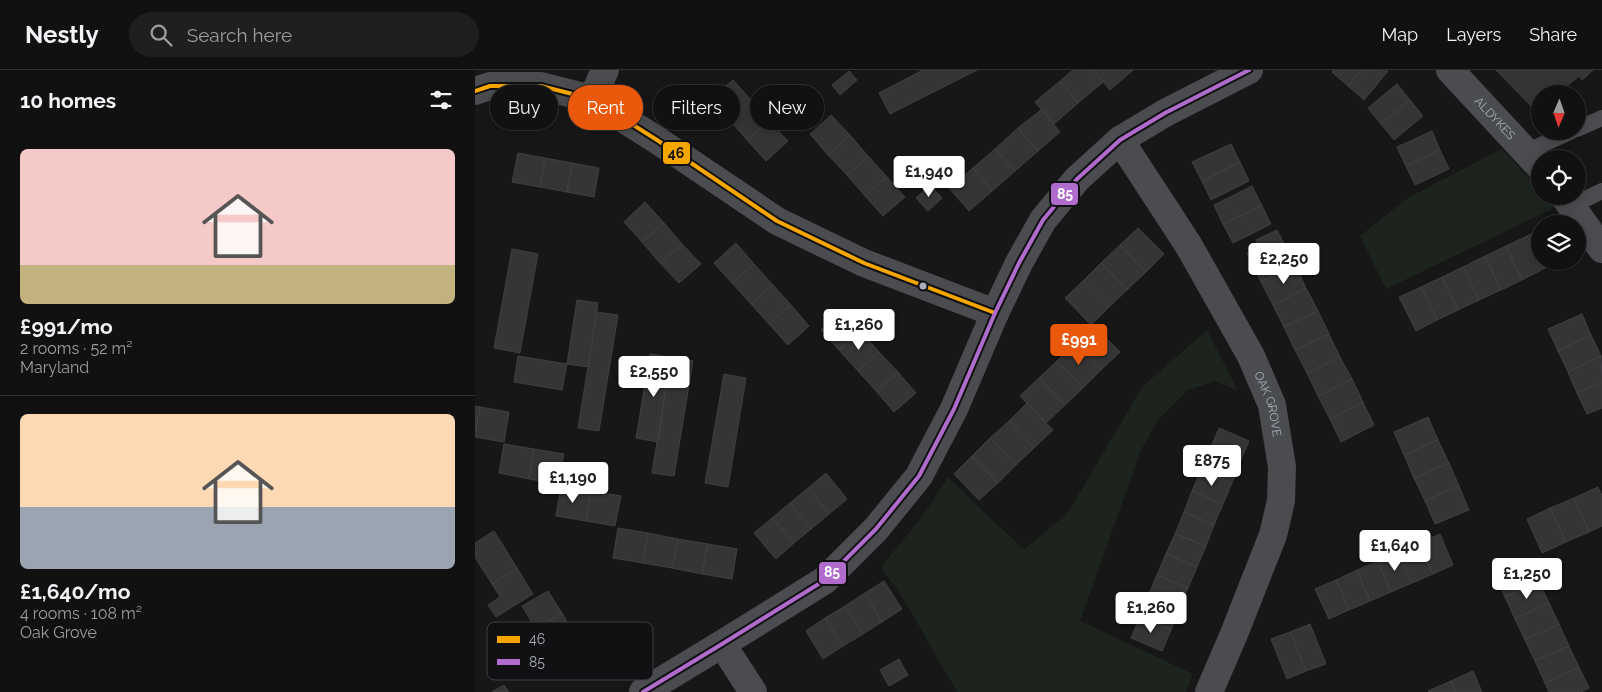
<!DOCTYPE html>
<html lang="en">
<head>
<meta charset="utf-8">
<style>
	:root { --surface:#111; --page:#1e1f1f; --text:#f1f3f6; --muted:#9c9d9f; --line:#303131; --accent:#ea580c }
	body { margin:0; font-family:Raleway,sans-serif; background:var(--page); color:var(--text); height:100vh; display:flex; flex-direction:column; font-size:19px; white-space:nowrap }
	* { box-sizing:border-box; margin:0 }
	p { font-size:16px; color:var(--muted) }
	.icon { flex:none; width:28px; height:28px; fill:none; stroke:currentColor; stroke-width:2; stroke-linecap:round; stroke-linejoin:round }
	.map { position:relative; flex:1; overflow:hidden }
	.sheet { display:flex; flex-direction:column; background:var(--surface); width:475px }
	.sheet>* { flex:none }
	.top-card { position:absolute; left:15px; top:15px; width:475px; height:45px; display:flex; gap:10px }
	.needle { width:32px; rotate:182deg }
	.controls { position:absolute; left:1056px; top:15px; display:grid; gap:10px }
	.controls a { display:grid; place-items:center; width:55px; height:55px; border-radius:50%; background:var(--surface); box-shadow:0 2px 12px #0003,0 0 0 1px var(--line); font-size:25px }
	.price { position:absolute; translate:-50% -42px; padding:0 11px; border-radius:5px; background:#fff; color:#222; font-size:16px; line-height:32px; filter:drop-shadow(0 1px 2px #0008) }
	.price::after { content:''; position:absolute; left:50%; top:30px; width:15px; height:11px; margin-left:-8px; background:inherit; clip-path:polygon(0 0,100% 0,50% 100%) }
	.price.selected { background:var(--accent); color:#fff }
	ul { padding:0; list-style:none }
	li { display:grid; align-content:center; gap:10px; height:265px; padding:0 20px }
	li+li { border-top:1px solid var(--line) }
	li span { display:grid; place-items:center; height:155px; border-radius:8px; color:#555 }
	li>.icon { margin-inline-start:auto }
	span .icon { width:90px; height:90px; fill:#fffc; stroke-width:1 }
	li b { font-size:21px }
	h2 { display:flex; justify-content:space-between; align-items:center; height:60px; padding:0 20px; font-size:21px }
	.tag { padding:0 18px; border-radius:22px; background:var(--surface); box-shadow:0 2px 12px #0003,0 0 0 1px var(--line); font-size:18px; line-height:45px }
	.tag.selected { background:var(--accent); color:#fff }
	header { display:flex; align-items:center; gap:30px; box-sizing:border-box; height:70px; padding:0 25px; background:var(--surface); border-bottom:1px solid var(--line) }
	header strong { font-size:24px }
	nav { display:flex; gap:28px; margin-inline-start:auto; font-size:18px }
	.search { width:350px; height:45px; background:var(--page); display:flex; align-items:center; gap:12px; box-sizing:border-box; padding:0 18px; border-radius:28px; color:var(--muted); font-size:19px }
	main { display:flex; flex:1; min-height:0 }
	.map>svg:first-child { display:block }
</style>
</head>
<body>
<header>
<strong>Nestly</strong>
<div class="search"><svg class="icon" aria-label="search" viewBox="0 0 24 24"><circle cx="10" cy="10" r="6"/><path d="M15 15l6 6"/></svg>Search here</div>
<nav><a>Map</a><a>Layers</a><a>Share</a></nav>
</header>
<main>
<section class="sheet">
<h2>10 homes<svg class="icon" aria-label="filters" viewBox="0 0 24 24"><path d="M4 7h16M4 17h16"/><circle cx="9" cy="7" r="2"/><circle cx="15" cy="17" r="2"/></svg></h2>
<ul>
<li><span style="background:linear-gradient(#f6c9c9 75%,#c2b280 0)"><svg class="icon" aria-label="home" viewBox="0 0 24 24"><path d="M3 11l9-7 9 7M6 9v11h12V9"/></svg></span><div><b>£991/mo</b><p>2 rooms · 52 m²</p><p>Maryland</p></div></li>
<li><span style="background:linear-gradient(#ffd9b3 60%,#9aa5b1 0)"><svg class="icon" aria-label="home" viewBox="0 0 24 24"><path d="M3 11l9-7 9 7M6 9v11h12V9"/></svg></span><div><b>£1,640/mo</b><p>4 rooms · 108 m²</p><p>Oak Grove</p></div></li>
</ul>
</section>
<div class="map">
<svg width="1127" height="622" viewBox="0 0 1127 622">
	<rect width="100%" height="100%" fill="#171717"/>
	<path fill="#1d241e" d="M1027 79 1065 120V126H1071L1081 137 911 219 885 166 934 127Z
		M732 260 763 321 740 311 713 320 683 350 666 380 605 551 718 604 711 622H482L428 528 406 497 447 447 473 407 500 434 549 479 592 444 668 316Z"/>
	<path fill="#353536" stroke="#3f4043" d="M448 0H502L415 44 404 23Z
		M598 0H618L628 12 603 33 585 11Z
		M618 0H658L635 20Z
		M859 0H887L873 16 857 2Z
		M887 0 913 1 889 30 873 16Z
		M1021 0H1118L1107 10 1104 6 1082 24H1065V29L1057 37Z
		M374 1 382 10 365 25 357 15Z
		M258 10 276 30 254 49 236 29Z
		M585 11 603 33 579 54 560 32Z
		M922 14 935 30 906 54 893 38Z
		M276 30 294 51 272 70 254 49Z
		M935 30 948 46 919 70 906 54Z
		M567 39 585 62 563 81 543 58Z
		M356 45 375 65 353 85 335 64Z
		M294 51 313 71 291 91 272 70Z
		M543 58 563 81 540 101 520 79Z
		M957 61 965 80 931 96 922 77Z
		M375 65 393 86 372 105 353 85Z
		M756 74 765 92 727 111 717 92Z
		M520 79 540 101 517 121 498 98Z
		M965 80 974 99 940 115 931 96Z
		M43 83 70 88 65 117 37 112Z
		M393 86 412 107 390 126 372 105Z
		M70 88 97 93 92 122 65 117Z
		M765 92 774 111 736 130 727 111Z
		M97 93 124 98 119 127 92 122Z
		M498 98 517 121 494 141 474 118Z
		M412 107 430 127 408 146 390 126Z
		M455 115 467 128 453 141 441 128Z
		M777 116 787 136 748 154 739 135Z
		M170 132 189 153 167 172 149 152Z
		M787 136 796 154 758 173 748 154Z
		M189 153 207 174 185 193 167 172Z
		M663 158 689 184 671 202 645 175Z
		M802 160 820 195 786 212 772 183 784 177 781 170Z
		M1065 160V191H1085L1068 199 1052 166Z
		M1052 166 1068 199 1047 210 1031 176Z
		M261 173 279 194 257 213 239 193Z
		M207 174 226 194 204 213 185 193Z
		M645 175 671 202 652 220 626 193Z
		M1031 176 1047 210 1026 220 1010 186Z
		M37 179 63 184 45 283 19 278Z
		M1010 186 1026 220 1004 230 988 197Z
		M626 193 652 220 634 237 608 211Z
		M279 194 298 215 276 234 257 213Z
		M820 195 831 218 798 235 786 212Z
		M988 197 1004 230 983 240 967 207Z
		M967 207 983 240 962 250 946 217Z
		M608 211 634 237 616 255 590 228Z
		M298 215 316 235 294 254 276 234Z
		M946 217 962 250 941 261 924 227Z
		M831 218 843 241 809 257 798 235Z
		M102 230 123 233 113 297 92 294Z
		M316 235 334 256 313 275 294 254Z
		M367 240 386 261 364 280 346 260Z
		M843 241 854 264 820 280 809 257Z
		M122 242 143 245 124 361 103 358Z
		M1107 244 1116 265 1083 281 1073 259Z
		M619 256 645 282 626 300 600 273Z
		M386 261 404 282 383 301 364 280Z
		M854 264 865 287 832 303 820 280Z
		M1116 265 1126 286 1093 302 1083 281Z
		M600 273 626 300 608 318 582 291Z
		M404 282 423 302 401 321 383 301Z
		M175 284 196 287 183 372 161 368Z
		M43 286 92 294 87 320 39 312Z
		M1126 286 1127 312 1102 323 1093 302Z
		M196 287 218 291 199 406 177 403Z
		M865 287 877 309 843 326 832 303Z
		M582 291 608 318 590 335 564 308Z
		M423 302 441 323 419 342 401 321Z
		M249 304 271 308 253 417 230 413Z
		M564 308 590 335 571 353 545 326Z
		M877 309 888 332 855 349 843 326Z
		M1127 312V338L1112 344 1102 323Z
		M888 332 899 355 866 372 855 349Z
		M552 333 578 360 559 378 534 351Z
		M0 336 5 337 0 363Z
		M5 337 34 342 29 372 0 367Z
		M953 347 963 370 929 385 919 362Z
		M534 351 559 378 541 395 515 368Z
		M744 358 774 371 765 392 735 380Z
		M515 368 541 395 523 413 497 386Z
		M963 370 974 393 939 408 929 385Z
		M29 374 59 379 54 409 24 403Z
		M59 379 89 384 83 414 54 409Z
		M735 380 765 392 757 413 726 400Z
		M497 386 523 413 504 430 479 404Z
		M974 393 984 416 950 431 939 408Z
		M726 400 757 413 748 434 717 421Z
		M351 403 372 429 354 444 333 418Z
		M86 416 116 421 111 451 81 446Z
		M984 416 994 440 960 454 950 431Z
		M1123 417 1127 426V456L1114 462 1099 428Z
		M333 418 354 444 336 459 315 433Z
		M116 421 146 426 140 456 111 451Z
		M717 421 748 434 739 455 709 442Z
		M1099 428 1114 462 1091 472 1075 438Z
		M315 433 336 459 319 473 297 448Z
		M1075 438 1091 472 1067 483 1052 449Z
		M709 442 739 455 731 476 700 464Z
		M297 448 319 473 301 489 279 463Z
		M143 458 173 463 168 493 138 488Z
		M19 461 42 498 17 514 0 487V473Z
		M173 463 203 469 197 498 168 493Z
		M700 464 731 476 722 497 691 484Z
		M965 464 978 495 958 504 944 473Z
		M203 469 233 474 227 504 197 498Z
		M944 473 958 504 937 513 923 482Z
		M233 474 262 479 257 509 227 504Z
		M923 482 937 513 916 522 903 491Z
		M691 484 722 497 713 518 682 505Z
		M1054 490 1064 512 1030 527 1020 506Z
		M903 491 916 522 895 531 882 500Z
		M42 498 58 524 21 547 13 535 25 527 17 514Z
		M882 500 895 531 874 540 861 510Z
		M682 505 713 518 704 539 673 526Z
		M861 510 874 540 854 549 840 519Z
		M409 511 427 539 407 552 390 523Z
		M1064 512 1074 533 1040 549 1030 527Z
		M73 521 87 543 61 559 47 536Z
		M390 523 407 552 388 564 370 536Z
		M673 526 704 539 696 560 665 547Z
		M1074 533 1084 554 1050 570 1040 549Z
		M370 536 388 564 368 576 350 548Z
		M87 543 102 569 76 584 61 559Z
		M665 547 696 560 687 581 656 568Z
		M350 548 368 576 348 589 331 561Z
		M835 554 851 594 831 601 815 562Z
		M1084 554 1094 576 1060 591 1050 570Z
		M815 562 831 601 812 609 796 569Z
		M102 569 118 595 92 610 76 584Z
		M1094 576 1104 597 1070 613 1060 591Z
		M424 589 433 605 414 616 405 600Z
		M1104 597 1114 618 1106 622H1074L1070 613Z
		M998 601 1007 622H981L976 611Z
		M976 611 981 622H954L953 621Z
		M29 615 34 622H17Z"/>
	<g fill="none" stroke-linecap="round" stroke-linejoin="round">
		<path stroke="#4b4c50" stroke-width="16" d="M1102 59 1127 48
			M1051 82 1097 61
			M1096 136 1127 121"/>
		<g stroke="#4b4c50" stroke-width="28">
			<path id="s1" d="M975 0 1065 97"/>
			<path d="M0 21 15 16H66L117 29 182 70 302 151 389 193 520 243"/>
			<path d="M117 29 130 0"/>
			<path id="s2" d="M645 70 714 176 776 286 797 335 807 397 806 431 798 465 759 564 734 622"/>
			<path d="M1089 126 1127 179"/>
			<path d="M247 574 278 622"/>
			<path d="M168 622 247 574 350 510 401 459 444 406 479 339 520 243 544 193 568 150 602 109 645 70 690 43 774 0"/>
		</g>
		<g stroke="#111113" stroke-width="8">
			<path id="bus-1" d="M0 21 15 16H66L117 29 182 70 302 151 389 193 520 243"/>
		</g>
		<g stroke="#111113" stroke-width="8">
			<path id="bus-2" d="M168 622 247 574 350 510 401 459 444 406 479 339 520 243 544 193 568 150 602 109 645 70 690 43 774 0"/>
		</g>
		<use href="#bus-1" stroke="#f7a600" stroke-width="4"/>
		<use href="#bus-2" stroke="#b06ccc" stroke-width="4"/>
	</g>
	<circle fill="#a8adb8" stroke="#111113" stroke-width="2" cx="448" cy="216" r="4.5"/>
	<g text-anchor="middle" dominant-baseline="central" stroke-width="4" stroke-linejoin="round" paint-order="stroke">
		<g font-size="12" fill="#a8adb8" stroke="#111113">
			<text stroke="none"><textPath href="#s1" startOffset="66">ALDYKES</textPath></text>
			<text stroke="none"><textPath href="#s2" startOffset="304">OAK GROVE</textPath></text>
		</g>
	</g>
	<rect x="12" y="552" width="166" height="58" rx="8" fill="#111113" stroke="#3e4045" stroke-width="1"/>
	<rect x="22" y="566" width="23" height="7" fill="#f7a600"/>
	<rect x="22" y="589" width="23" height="6" fill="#b06ccc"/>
	<g font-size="14" fill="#a8adb8">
		<text x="54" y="574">46</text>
		<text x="54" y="597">85</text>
	</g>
	<g stroke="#111113" stroke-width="2">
		<rect x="187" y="71" width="29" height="24" rx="5" fill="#f7a600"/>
		<rect x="575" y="112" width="29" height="24" rx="5" fill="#b06ccc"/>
		<rect x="343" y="491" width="29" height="24" rx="5" fill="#b06ccc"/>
	</g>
	<g font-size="14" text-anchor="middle" font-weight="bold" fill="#fff">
		<text x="590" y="129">85</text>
		<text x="357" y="507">85</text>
	</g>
	<g font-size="14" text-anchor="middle" font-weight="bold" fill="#111">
		<text x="201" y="88">46</text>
	</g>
</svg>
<div class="controls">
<a><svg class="needle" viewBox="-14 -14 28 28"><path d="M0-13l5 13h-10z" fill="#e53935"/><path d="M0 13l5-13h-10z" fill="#9c9d9f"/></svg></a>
<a><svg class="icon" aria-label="locate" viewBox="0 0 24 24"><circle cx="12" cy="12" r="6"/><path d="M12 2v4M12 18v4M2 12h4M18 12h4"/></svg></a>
<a><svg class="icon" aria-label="layers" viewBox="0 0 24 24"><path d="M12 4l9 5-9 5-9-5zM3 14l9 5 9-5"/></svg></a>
</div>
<b class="price" style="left:454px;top:128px">£1,940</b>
<b class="price" style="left:809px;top:215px">£2,250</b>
<b class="price" style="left:384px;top:281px">£1,260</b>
<b class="price selected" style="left:604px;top:296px">£991</b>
<b class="price" style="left:179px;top:328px">£2,550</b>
<b class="price" style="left:737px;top:417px">£875</b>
<b class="price" style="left:98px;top:434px">£1,190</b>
<b class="price" style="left:920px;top:502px">£1,640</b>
<b class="price" style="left:1052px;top:530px">£1,250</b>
<b class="price" style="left:676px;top:564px">£1,260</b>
<div class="top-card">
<a class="tag">Buy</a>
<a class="tag selected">Rent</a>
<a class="tag">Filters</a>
<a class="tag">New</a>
</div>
</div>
</main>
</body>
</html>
